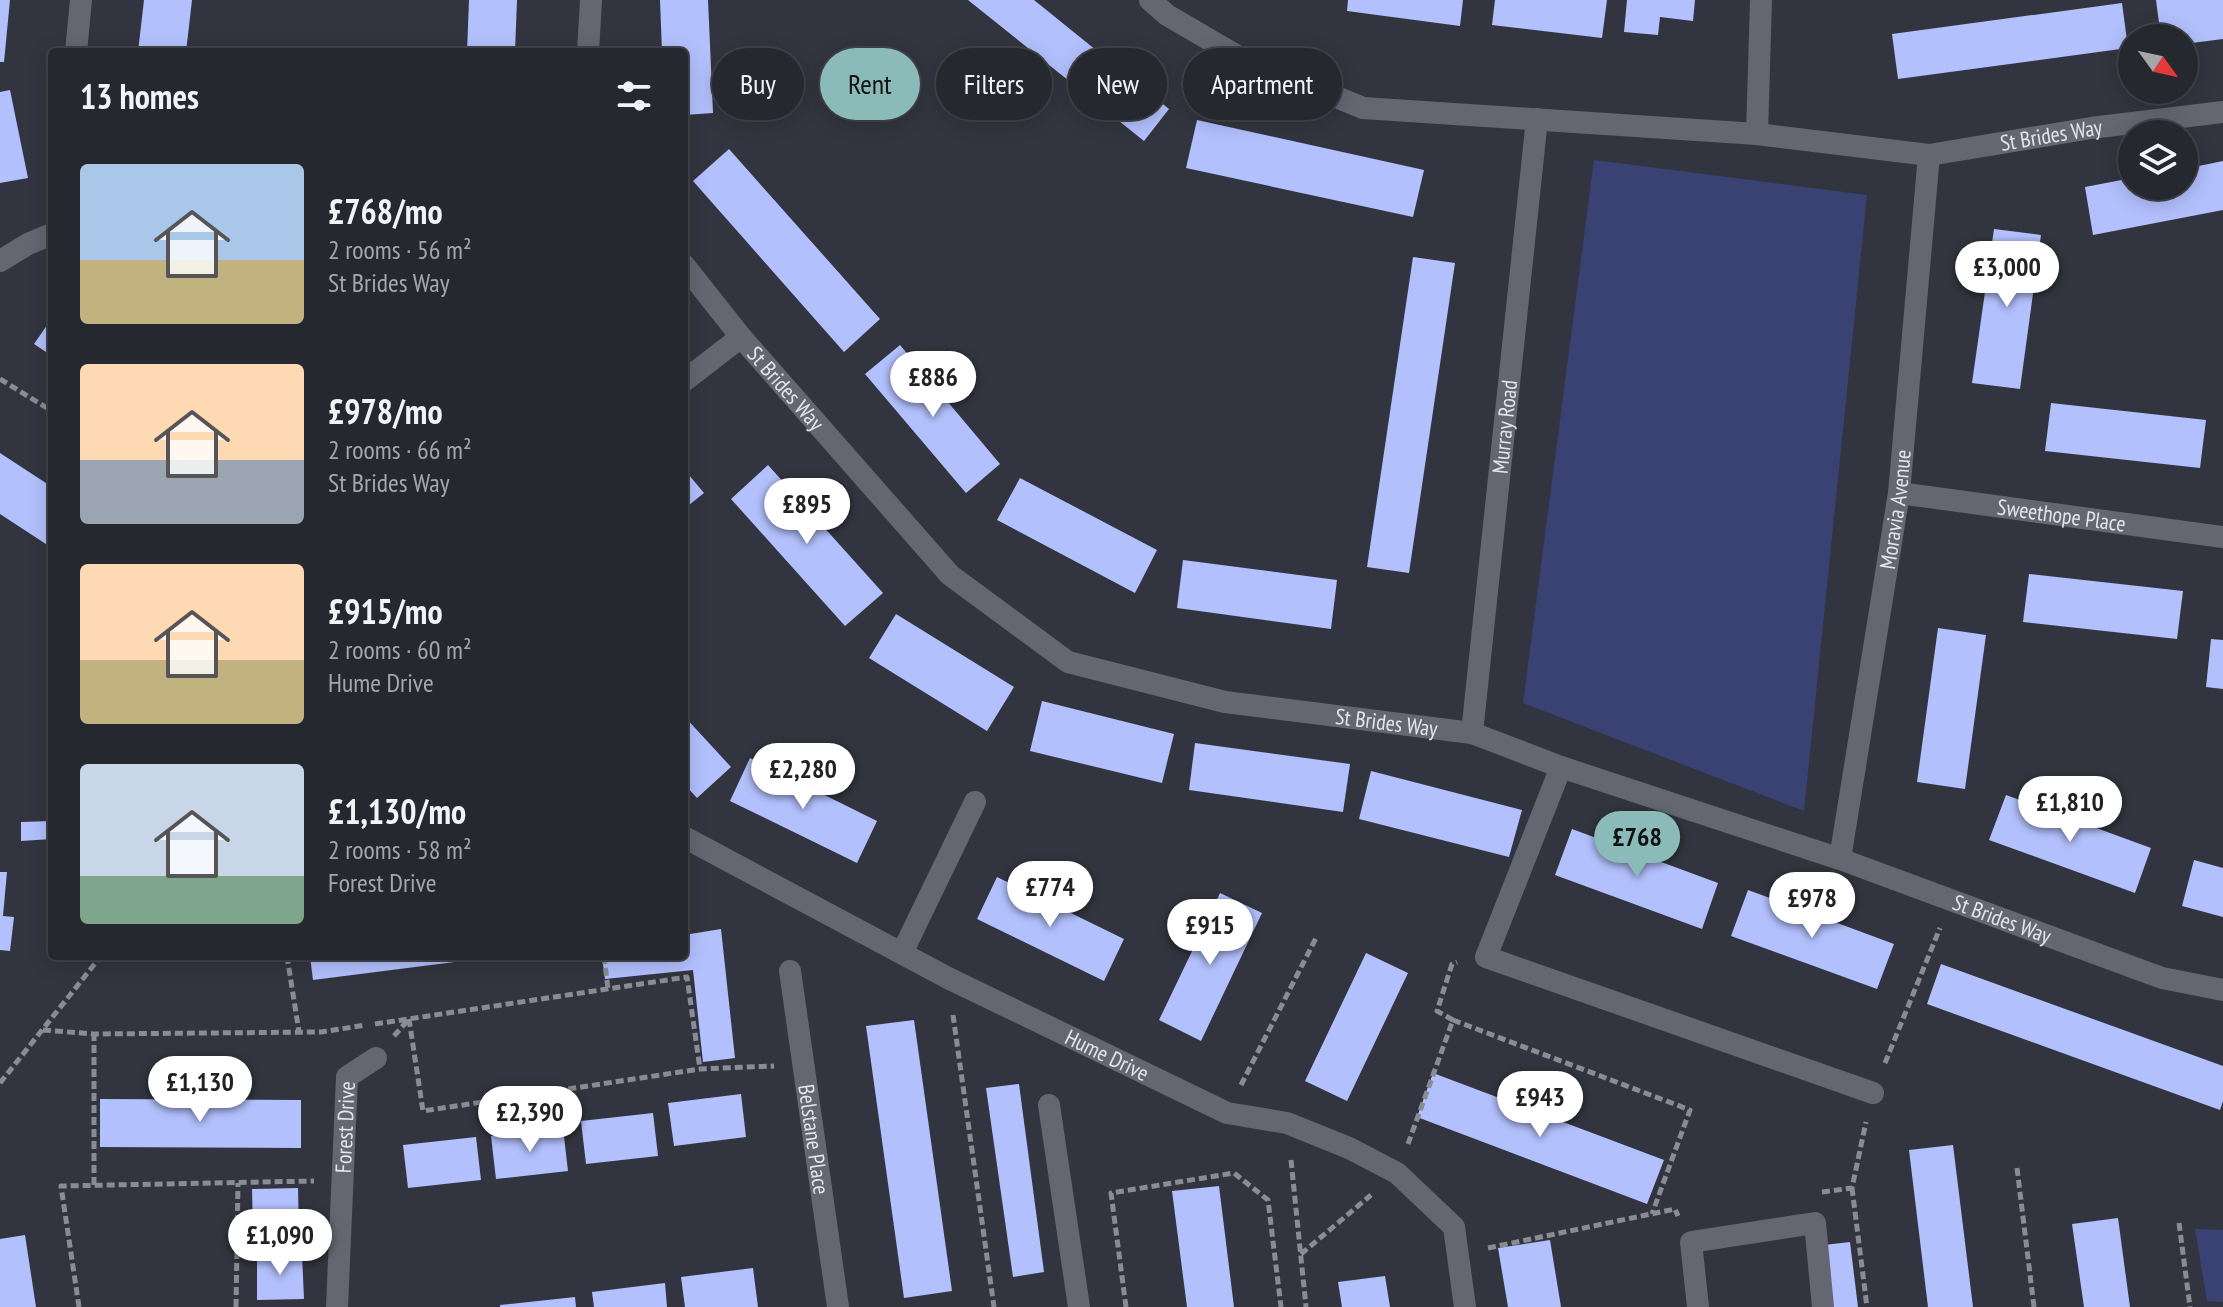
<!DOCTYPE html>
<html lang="en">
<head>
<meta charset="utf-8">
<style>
	:root { --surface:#26282f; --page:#2e3037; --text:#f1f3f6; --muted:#a4a6aa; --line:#42444b; --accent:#8bbbb9 }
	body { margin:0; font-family:"PT Sans Narrow",sans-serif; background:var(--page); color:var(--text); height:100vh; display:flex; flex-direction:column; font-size:30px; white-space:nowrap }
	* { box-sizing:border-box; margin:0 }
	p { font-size:26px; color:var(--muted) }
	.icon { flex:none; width:44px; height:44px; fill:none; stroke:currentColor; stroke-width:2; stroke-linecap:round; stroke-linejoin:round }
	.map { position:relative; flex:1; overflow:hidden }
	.panel { position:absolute; left:48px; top:48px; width:640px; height:912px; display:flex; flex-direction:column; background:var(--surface); border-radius:8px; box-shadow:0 4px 20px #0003,0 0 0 2px var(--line) }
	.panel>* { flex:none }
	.top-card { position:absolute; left:712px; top:48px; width:760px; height:72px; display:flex; gap:16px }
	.needle { width:52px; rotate:123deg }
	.controls { position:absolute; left:2118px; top:24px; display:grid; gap:16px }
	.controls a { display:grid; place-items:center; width:80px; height:80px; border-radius:50%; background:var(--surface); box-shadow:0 4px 20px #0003,0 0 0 2px var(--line); font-size:40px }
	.price { position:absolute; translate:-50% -68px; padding:0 18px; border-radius:28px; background:#fff; color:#222; font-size:26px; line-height:52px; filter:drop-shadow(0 2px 4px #0008) }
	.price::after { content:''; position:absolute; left:50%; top:48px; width:24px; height:18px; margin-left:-12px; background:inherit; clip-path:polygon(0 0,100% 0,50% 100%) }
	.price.selected { background:var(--accent); color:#111 }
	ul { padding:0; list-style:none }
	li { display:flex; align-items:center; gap:24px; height:200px; padding:0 32px }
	li span { display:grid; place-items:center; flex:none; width:224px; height:160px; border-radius:8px; color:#555 }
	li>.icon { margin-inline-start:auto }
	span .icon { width:96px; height:96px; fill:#fffc; stroke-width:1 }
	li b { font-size:34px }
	h2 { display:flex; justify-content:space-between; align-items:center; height:96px; padding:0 32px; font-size:34px }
	.pill { padding:0 28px; border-radius:36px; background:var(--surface); box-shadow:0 4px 20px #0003,0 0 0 2px var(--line); font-size:28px; line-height:72px }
	.pill.selected { background:var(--accent); color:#111 }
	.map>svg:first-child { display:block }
</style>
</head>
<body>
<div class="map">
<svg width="2223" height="1307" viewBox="0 0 2223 1307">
	<rect width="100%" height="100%" fill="#32353f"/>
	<path fill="#394273" d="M1594 160 1867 195 1804 811 1523 703Z
		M2195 1229 2223 1230V1302L2207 1301Z"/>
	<path fill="#b2c0fd" d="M0 0H10L4 62H0Z
		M144 0H192L186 52H138Z
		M469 0H517L515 52H467Z
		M660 0H708L713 113 684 115V52H662Z
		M968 0H1034L1169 109 1144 141Z
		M1348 0H1463L1460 26 1347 11Z
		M1495 0H1607L1602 38 1492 25Z
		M1627 0H1695L1693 21 1660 17 1658 35 1624 32Z
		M2156 0H2223V39L2184 44V38H2161Z
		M2122 3 2128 48 1898 79 1892 34Z
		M10 90 28 178 0 183V92Z
		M1197 120 1424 170 1413 217 1186 168Z
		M729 149 880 319 844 352 693 181Z
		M2223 161V210L2093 235 2085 187 2132 178V186H2184V169Z
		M1994 229 2041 235 2020 389 1972 383Z
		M1413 257 1455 263 1409 573 1367 567Z
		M52 318V356L34 344Z
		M900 345 1000 464 966 493 865 374Z
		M2051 403 2206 420 2200 468 2045 451Z
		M0 453 52 487V548L0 514Z
		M768 465 883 593 845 626 731 499Z
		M684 469 704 493 684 509Z
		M1020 478 1157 550 1135 593 997 520Z
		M1183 560 1337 580 1331 629 1177 608Z
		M2029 574 2183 591 2177 639 2023 622Z
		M896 614 1014 687 987 731 869 658Z
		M1938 628 1986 635 1965 789 1917 782Z
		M2211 639 2223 640V689L2206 687Z
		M1042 701 1174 734 1162 783 1030 751Z
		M684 716 731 767 697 798 684 784Z
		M1195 743 1350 764 1343 812 1189 790Z
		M750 758 877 821 857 863 730 801Z
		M1371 771 1522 810 1509 857 1359 819Z
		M2006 795 2151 848 2135 893 1989 840Z
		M52 821V839L21 841V822Z
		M1572 829 1718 883 1702 929 1555 875Z
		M2194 860 2223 868V917L2182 906Z
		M0 872H7L3 916 14 917 10 951 0 950Z
		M997 877 1124 939 1104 981 977 919Z
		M1748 890 1894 944 1877 989 1731 936Z
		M1220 893 1262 913 1201 1041 1159 1020Z
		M721 929 735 1058 703 1062 693 970 605 979 602 956H684V935Z
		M1366 953 1408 973 1347 1101 1305 1081Z
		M310 956H486V958L313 980Z
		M1941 964 2223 1066V1101L2220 1110 1927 1004Z
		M914 1020 952 1291 904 1298 866 1026Z
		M1433 1073 1664 1160 1647 1204 1417 1117Z
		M1019 1084 1044 1272 1013 1277 986 1088Z
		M741 1094 746 1137 674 1146 668 1103Z
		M100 1099 301 1100V1148L100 1147Z
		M653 1113 658 1156 586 1164 581 1121Z
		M563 1128 568 1171 496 1179 491 1136Z
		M476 1137 481 1180 408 1188 403 1145Z
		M1953 1145 1973 1307H1928L1909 1150Z
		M1219 1186 1234 1307H1187L1172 1191Z
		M298 1188 299 1233 253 1234 252 1189Z
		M2118 1218 2130 1307H2084L2072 1224Z
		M25 1235 36 1307H0V1239Z
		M1550 1240 1561 1307H1508L1498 1248Z
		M1850 1242 1858 1307H1832L1824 1245Z
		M302 1254 304 1299 257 1300V1255Z
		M753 1268 758 1307H685L681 1277Z
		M1385 1276 1390 1307H1342L1338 1282Z
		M665 1283 667 1307H594L592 1292Z
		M575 1297 576 1307H500V1305Z"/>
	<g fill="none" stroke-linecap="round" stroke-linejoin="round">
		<path stroke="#8a8c94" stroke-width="5" stroke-dasharray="8 4" stroke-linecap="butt" d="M0 379 52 411
			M287 956 299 1032
			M604 956 608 989
			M953 1015 994 1307
			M409 1019 423 1111 700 1069 774 1066
			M1453 1020 1690 1110 1652 1214
			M375 1024 687 977 700 1069
			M43 1030 94 1034 321 1032 366 1025
			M394 1036 409 1019
			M1885 1063 1940 928
			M0 1083 101 956
			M1241 1085 1317 936
			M1408 1144 1453 1020 1437 1011 1452 964 1457 962
			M1291 1160 1306 1307
			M2017 1168 2034 1307
			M94 1185V1034
			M1852 1188 1867 1307
			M1822 1192 1852 1188 1866 1122
			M2179 1223 2190 1307
			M1488 1248 1675 1209 1678 1216
			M1301 1254 1371 1195
			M79 1307 61 1186 314 1181
			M236 1307 238 1183
			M1126 1307 1111 1193 1234 1173 1268 1200 1281 1307"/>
		<path stroke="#646672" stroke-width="22" d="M1561 767 1486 957 1873 1093
			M902 953 975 802
			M1049 1105 1079 1307
			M1698 1307 1691 1242 1815 1223 1823 1307"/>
		<g stroke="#646672" stroke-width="22">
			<path id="s1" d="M1150 0 1167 15 1239 57 1363 108 1757 134 1929 155 2091 128 2223 112"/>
			<path d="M76 52 81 0"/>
			<path d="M588 52 591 0"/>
			<path d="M1757 134 1761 0"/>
			<path d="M0 261 28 244 52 234"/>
			<path id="s2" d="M684 265 741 337 950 575 1068 662 1225 702 1472 733 1561 767 1840 859 2162 978 2223 990"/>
			<path d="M684 381 741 337"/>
			<path id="s3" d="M1899 493 2223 537"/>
			<path id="s4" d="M1472 733 1537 119"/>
			<path id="s5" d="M684 837 948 978 1227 1113 1287 1123 1349 1148 1397 1173 1454 1227 1465 1307"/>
			<path id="s6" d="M1840 859 1899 493 1929 155"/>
			<path id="s7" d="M790 971 838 1307"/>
			<path id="s8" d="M337 1307 347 1077 376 1058"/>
		</g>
	</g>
	<g text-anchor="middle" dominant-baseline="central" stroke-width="8" stroke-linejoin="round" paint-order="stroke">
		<g font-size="22" fill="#e4e5ec" stroke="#282b35">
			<text stroke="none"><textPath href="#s1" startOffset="932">St Brides Way</textPath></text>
			<text stroke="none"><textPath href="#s2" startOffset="160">St Brides Way</textPath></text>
			<text stroke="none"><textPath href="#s4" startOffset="308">Murray Road</textPath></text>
			<text stroke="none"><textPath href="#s6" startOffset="354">Moravia Avenue</textPath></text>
			<text stroke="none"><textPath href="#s3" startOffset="164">Sweethope Place</textPath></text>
			<text stroke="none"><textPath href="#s2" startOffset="880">St Brides Way</textPath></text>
			<text stroke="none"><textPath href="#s2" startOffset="1528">St Brides Way</textPath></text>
			<text stroke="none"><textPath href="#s5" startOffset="476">Hume Drive</textPath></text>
			<text stroke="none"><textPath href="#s8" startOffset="180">Forest Drive</textPath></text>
			<text stroke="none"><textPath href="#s7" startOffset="170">Belstane Place</textPath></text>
		</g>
	</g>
</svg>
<div class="controls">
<a><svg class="needle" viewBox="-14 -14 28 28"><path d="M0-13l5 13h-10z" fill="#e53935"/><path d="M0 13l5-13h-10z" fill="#a4a6aa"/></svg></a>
<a><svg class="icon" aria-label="layers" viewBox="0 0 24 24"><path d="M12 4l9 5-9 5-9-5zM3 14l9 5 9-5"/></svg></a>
</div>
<b class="price" style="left:2007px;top:309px">£3,000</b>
<b class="price" style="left:933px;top:419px">£886</b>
<b class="price" style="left:807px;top:546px">£895</b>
<b class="price" style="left:803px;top:811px">£2,280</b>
<b class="price" style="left:2070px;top:844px">£1,810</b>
<b class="price selected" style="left:1637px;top:879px">£768</b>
<b class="price" style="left:1050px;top:929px">£774</b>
<b class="price" style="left:1812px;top:940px">£978</b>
<b class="price" style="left:1210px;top:967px">£915</b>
<b class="price" style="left:200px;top:1124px">£1,130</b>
<b class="price" style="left:1540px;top:1139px">£943</b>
<b class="price" style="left:530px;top:1154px">£2,390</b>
<b class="price" style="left:280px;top:1277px">£1,090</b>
<div class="top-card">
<a class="pill">Buy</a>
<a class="pill selected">Rent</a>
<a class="pill">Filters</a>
<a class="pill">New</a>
<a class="pill">Apartment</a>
</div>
<section class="panel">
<h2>13 homes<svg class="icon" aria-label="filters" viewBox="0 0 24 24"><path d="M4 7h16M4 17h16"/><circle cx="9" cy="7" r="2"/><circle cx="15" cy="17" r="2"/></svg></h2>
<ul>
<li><span style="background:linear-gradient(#a9c7e8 60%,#c2b280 0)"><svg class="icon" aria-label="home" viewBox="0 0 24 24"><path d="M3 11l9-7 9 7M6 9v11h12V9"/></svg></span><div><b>£768/mo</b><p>2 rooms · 56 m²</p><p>St Brides Way</p></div></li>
<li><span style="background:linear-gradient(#ffd9b3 60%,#9aa5b1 0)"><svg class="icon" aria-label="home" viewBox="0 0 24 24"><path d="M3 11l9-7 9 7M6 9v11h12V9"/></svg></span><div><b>£978/mo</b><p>2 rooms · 66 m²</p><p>St Brides Way</p></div></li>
<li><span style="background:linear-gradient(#ffd9b3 60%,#c2b280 0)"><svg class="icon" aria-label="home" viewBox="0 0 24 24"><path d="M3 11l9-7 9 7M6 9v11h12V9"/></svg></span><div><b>£915/mo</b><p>2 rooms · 60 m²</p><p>Hume Drive</p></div></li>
<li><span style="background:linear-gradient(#c9d6e8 70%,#7fa58c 0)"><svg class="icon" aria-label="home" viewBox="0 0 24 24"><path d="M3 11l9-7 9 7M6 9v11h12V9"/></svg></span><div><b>£1,130/mo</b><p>2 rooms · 58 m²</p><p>Forest Drive</p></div></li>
</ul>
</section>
</div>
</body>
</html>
